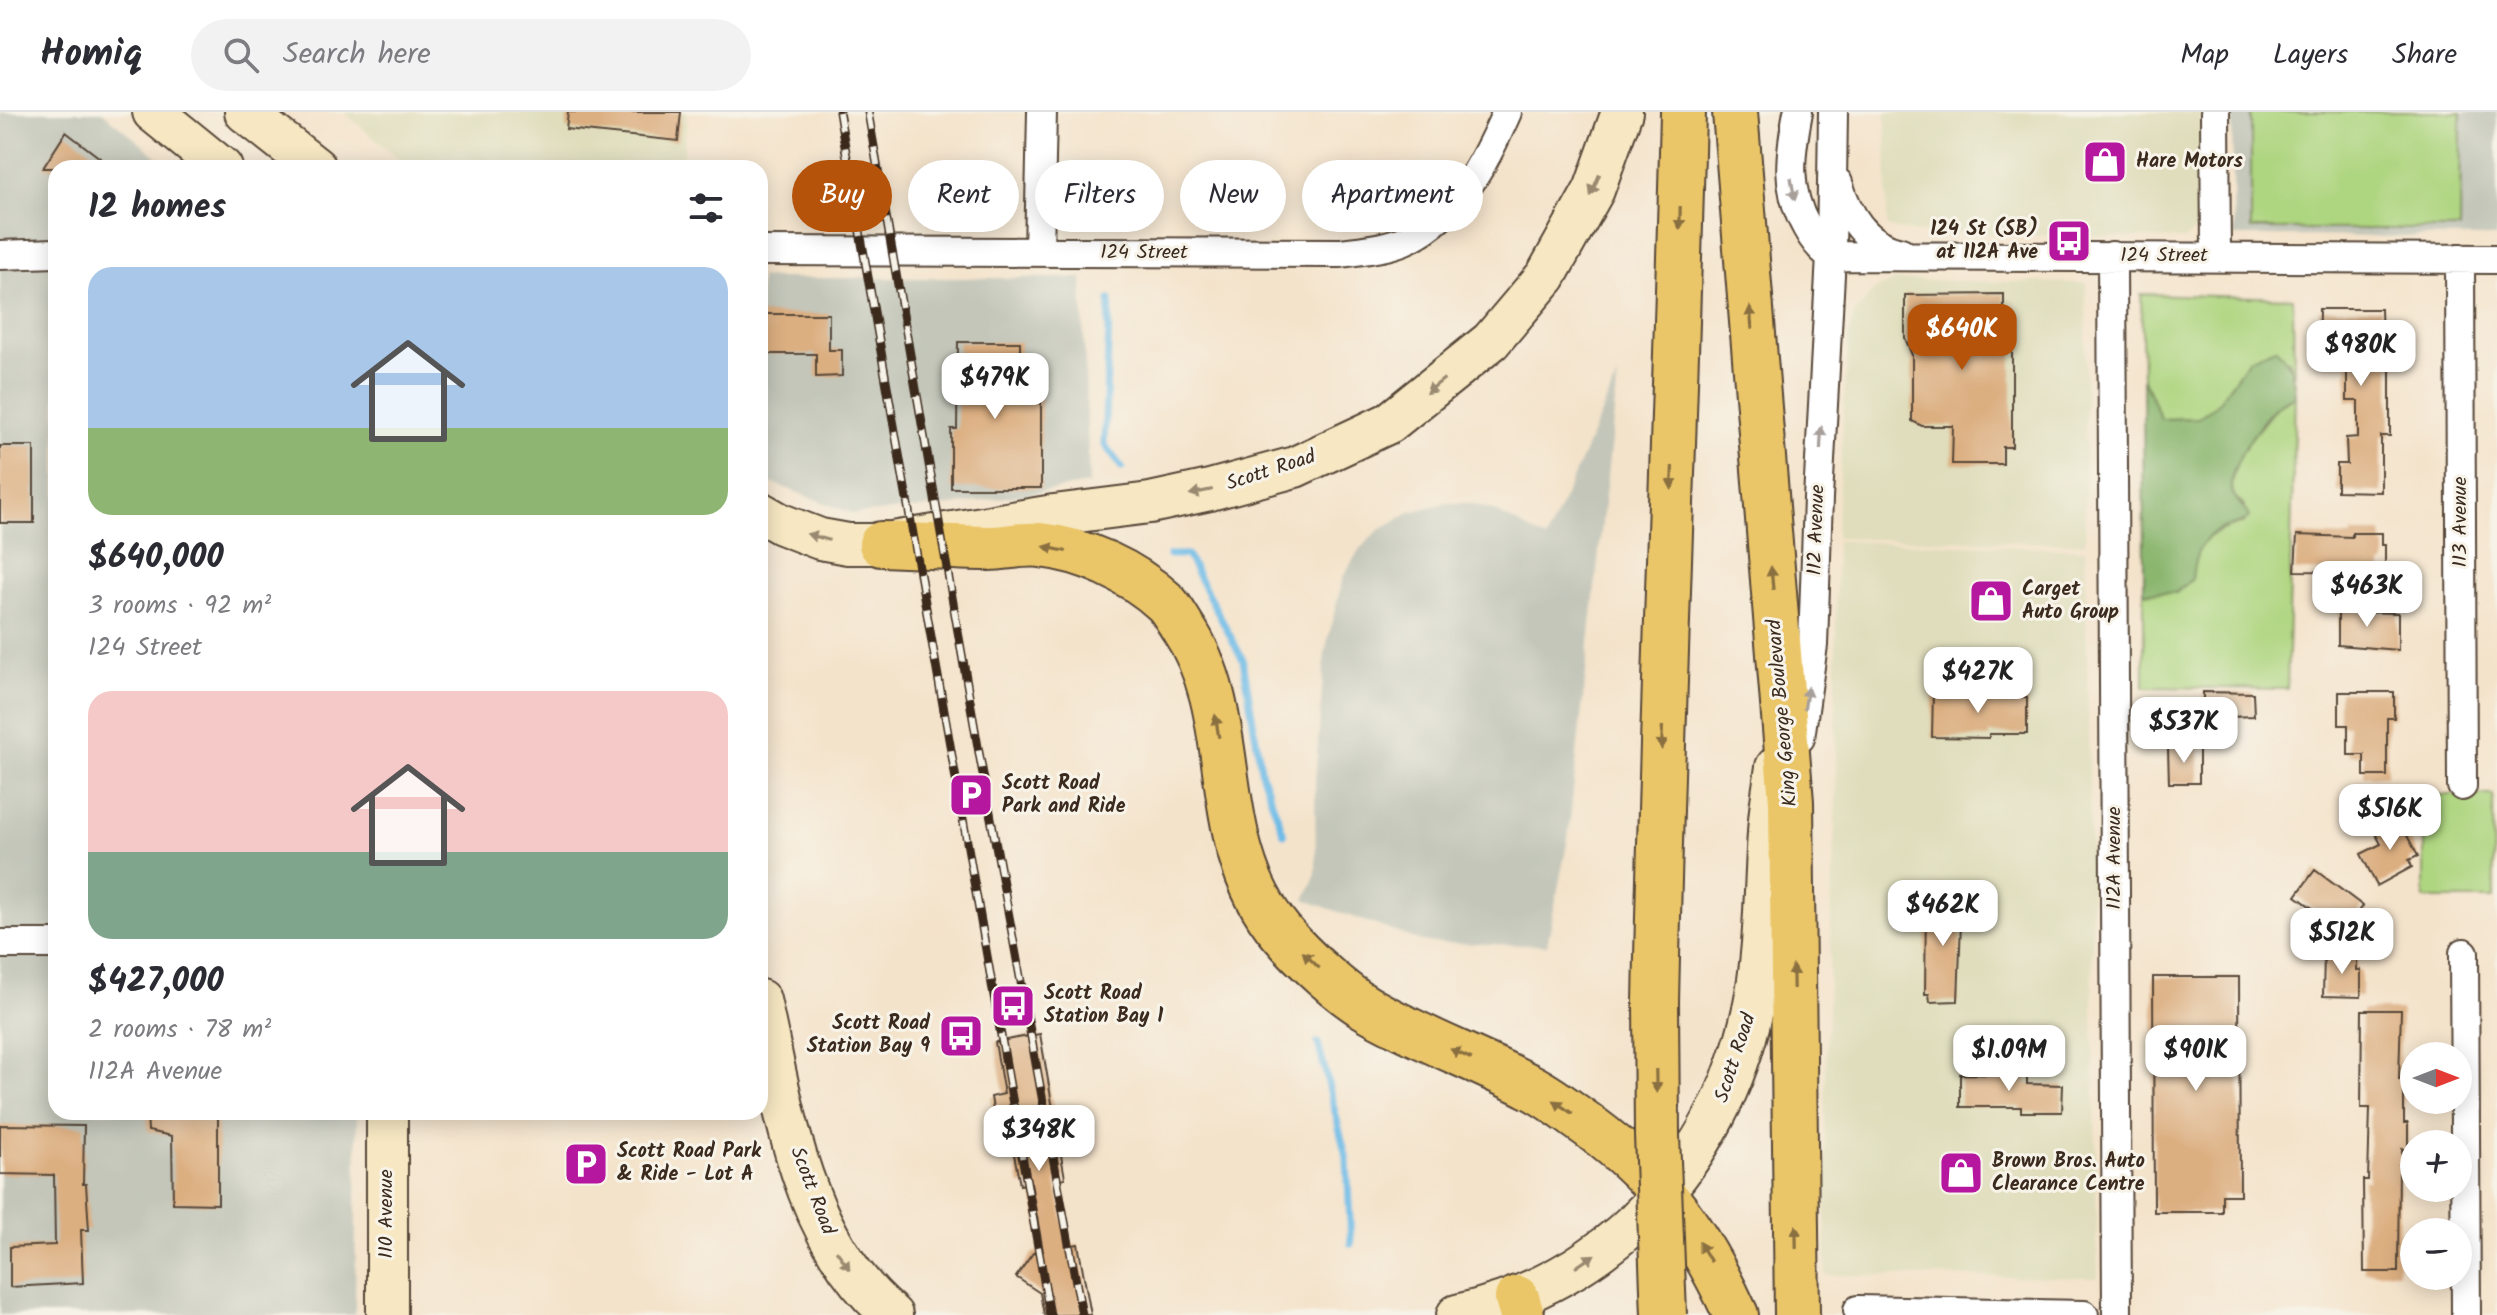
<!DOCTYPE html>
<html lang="en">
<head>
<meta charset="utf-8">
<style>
	:root { --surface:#fff; --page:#f2f2f3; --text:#2b2b33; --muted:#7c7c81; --line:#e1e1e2; --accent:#b45309 }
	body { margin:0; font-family:Kalam,sans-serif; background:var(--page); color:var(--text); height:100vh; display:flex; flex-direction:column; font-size:30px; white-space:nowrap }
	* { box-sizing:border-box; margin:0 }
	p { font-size:26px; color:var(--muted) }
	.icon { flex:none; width:44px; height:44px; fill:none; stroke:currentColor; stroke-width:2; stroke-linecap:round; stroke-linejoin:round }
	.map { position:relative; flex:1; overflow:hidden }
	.details { position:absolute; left:48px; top:48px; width:720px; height:960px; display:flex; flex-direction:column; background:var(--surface); border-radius:24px; box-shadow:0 4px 20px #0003 }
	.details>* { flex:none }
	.hud { position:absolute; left:792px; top:48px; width:760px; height:72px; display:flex; gap:16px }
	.needle { width:52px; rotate:90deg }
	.tools { position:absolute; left:2400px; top:930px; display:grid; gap:16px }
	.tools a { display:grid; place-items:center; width:72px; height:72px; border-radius:50%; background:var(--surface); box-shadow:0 4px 20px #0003; font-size:40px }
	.price { position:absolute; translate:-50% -68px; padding:0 18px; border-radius:16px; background:#fff; color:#222; font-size:26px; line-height:52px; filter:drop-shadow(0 2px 4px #0008) }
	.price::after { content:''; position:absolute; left:50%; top:48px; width:24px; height:18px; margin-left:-12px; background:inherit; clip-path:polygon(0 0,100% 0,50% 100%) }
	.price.current { background:var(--accent); color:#fff }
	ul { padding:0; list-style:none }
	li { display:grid; align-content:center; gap:16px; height:424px; padding:0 40px }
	li span { display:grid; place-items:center; height:248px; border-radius:24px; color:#555 }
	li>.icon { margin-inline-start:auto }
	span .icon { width:144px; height:144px; fill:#fffc; stroke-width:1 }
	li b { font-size:34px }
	h2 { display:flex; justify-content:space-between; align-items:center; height:96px; padding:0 40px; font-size:34px }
	.pill { padding:0 28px; border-radius:36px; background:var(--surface); box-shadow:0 4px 20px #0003; font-size:28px; line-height:72px }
	.pill.current { background:var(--accent); color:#fff }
	header { display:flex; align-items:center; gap:48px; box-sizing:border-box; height:112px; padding:0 40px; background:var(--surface); border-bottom:2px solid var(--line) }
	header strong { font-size:38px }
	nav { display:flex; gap:44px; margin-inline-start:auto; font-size:28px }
	.search { width:560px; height:72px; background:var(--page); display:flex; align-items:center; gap:20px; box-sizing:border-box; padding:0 28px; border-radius:44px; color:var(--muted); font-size:30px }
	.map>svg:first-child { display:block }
</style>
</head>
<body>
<header>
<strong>Homiq</strong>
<div class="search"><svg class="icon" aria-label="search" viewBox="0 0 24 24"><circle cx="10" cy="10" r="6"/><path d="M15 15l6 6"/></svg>Search here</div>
<nav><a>Map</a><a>Layers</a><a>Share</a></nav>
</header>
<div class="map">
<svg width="2497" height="1203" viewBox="0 0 2497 1203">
	<rect width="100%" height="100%" fill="#f7f3e8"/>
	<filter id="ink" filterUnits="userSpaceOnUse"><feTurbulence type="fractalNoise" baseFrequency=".0125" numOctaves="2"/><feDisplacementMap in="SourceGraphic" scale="16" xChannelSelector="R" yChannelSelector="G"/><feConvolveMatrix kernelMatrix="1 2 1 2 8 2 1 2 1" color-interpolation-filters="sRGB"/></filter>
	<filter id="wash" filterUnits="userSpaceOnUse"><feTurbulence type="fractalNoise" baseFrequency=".006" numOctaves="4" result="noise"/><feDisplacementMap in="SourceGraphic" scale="32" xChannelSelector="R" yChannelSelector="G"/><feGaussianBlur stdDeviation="1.8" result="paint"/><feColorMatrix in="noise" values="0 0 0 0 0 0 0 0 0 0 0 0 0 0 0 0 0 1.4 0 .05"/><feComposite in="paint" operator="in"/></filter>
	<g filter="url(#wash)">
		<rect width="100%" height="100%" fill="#f4e3cb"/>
		<path fill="#dfddbb" d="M344 0H687L682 56H409Z
			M1886 0H2201V113L2185 127 1912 120 1887 115Z
			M1895 168 2086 171 2085 431 1836 426 1849 219 1854 203 1873 179Z
			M1836 429 2085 437 2098 1166 1826 1163 1825 975 1836 683Z"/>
		<path fill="#c3c6b9" d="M0 0H102L171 56H56V1000H357L355 1203H0Z
			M2232 0H2497V125L2234 124Z
			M760 166H1082L1089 372 951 394 854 402 764 368 760 365Z
			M1618 263 1568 726 1547 833 1427 831 1305 788 1316 761 1315 669 1325 540 1343 465 1359 438 1378 419 1410 400 1445 391H1468L1492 398 1546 427Z"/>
		<path fill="#aed580" stroke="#74804f" stroke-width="2" d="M2251 0H2461L2460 117H2251Z
			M2141 182 2293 186 2294 263 2288 248 2249 247 2218 291 2198 306 2161 307 2143 266Z
			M2295 284 2287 577 2144 575V480L2176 481 2192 467C2195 428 2209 420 2245 411L2244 394 2234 384 2231 371 2240 340 2277 294Z
			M2424 683H2493L2494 787H2424Z"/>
		<path fill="#8ab66e" stroke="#627046" stroke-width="2" d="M2275 236C2291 251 2294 262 2295 284 2290 287 2283 289 2278 293 2263 305 2230 353 2231 373 2231 386 2244 393 2249 405 2241 415 2231 412 2220 417 2199 427 2194 446 2192 467L2175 481 2144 480 2143 266 2161 307 2198 306 2218 291 2249 247Z"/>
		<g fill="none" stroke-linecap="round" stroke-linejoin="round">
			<path stroke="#6dbbe7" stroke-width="7" d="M1110 188 1104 332 1122 356
				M1170 443H1187L1243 548 1262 663 1284 722
				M1318 931 1347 1048 1351 1132"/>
		</g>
		<g id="blocks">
			<path fill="#dcaf81" d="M568 0H681L678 29 566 17Z
				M66 20 113 56H43Z
				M2004 182V220H2012V335H2003V352H1952L1953 314H1922L1912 309V243L1905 226V183Z
				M2319 197H2381L2382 230H2396V254H2390V324H2381V380L2337 379V352H2347L2346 326 2358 325V289H2347V253H2318Z
				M760 202H829V238H842V264L816 265V242H760Z
				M958 230H1020V285H1041V376H951V317H957Z
				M0 334H34V411H0Z
				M2352 421H2382V433H2385V452H2382V460L2295 459 2297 423 2352 425Z
				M2338 494H2358V500L2398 501V538L2338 533Z
				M1933 580 1990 581V584L2027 585V622H1989V626L1932 625Z
				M2203 580 2253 581 2254 604 2203 606Z
				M2339 580H2394V606H2387V664H2364V643H2348V613H2339Z
				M2168 636H2199V671H2169Z
				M2397 705 2418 744 2409 748 2412 755 2377 774 2361 742 2381 732 2373 717Z
				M2315 758 2363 794 2344 819 2296 784Z
				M1937 783 1962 784 1958 889 1930 890 1929 882H1925L1926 792H1936Z
				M2324 842H2357V858H2361V885L2323 884Z
				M2153 865H2239L2240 1083H2222V1100H2154Z
				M2362 898H2401L2399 967H2404V1011H2408V1038L2402 1037V1053H2399L2398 1160H2364L2363 1068H2368L2370 996H2361Z
				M1040 922 1065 1066 1056 1068 1068 1134 1078 1132 1091 1203H1044L1040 1181 1016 1165 1033 1141 1043 1139 1031 1071 1020 1073 1013 1037 1000 1039 991 985 1004 982 995 930Z
				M1960 962 2027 963V972L2063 973 2062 1000H2021V995H1960Z
				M147 1000H218V1092L173 1091 172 1024 148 1019Z
				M0 1013 84 1014 83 1072H86L89 1118H81L83 1171 10 1175V1135L55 1133 54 1063 0 1062Z"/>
		</g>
	</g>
	<g filter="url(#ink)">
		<use href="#blocks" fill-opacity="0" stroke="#574638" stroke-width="2"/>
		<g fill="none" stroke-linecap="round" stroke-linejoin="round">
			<g stroke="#574638" stroke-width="32">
				<path id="street" d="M1798 0C1790 42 1785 77 1807 116 1813 127 1820 137 1831 144
					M2215 0 2216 144
					M1838 71C1848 103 1865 133 1901 140
					M760 139 1341 141C1363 138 1389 136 1409 126 1460 100 1485 50 1507 0
					M1039 140 1042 0
					M0 143 56 141
					M1831 144 2497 147
					M2112 144 2117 1203
					M2460 146 2462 674
					M1800 626 1813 533 1818 386 1831 144 1833 0
					M0 832H56
					M2464 841 2466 1203
					M1858 1198 2084 1203"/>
			</g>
			<g stroke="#574638" stroke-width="44">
				<path id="secondary" d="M153 0 222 56
					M245 0 316 56
					M760 400 781 412 820 427 848 432H881L1054 403 1150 391 1210 378 1295 355 1389 311 1491 229 1546 164 1594 78 1622 0
					M760 888C785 999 800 1126 892 1203
					M387 1000V1203
					M1457 1203C1611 1169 1720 1050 1753 897 1765 840 1764 780 1768 721 1769 699 1773 677 1776 655"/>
			</g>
			<g stroke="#574638" stroke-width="48">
				<path id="primary" d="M1735 0 1791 690 1797 1203
					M881 432C917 433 953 436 989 436 1006 436 1023 431 1040 433 1085 438 1131 459 1165 490 1172 497 1177 507 1183 516 1244 607 1205 729 1281 820 1302 845 1344 884 1372 899 1422 927 1476 947 1527 973 1544 981 1560 993 1575 1004 1655 1059 1696 1115 1736 1203
					M1656 891C1662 594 1676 297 1683 0
					M1517 1186 1522 1203"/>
			</g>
			<use href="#street" stroke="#fff" stroke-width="28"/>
			<use href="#secondary" stroke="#f7e8c3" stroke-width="40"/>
			<use href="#primary" stroke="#ebc669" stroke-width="44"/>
			<g stroke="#3b2a1e" stroke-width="9">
				<path id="rail" d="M839 0 1050 1203
					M868 0 978 635 1082 1203"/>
			</g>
			<use href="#rail" stroke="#f7f3e8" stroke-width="6" stroke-dasharray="18" stroke-linecap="butt"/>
			<g stroke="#574638" stroke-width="48" stroke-linecap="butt">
				<path id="primary-bridge" d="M1656 891 1657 1023 1664 1203"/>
			</g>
			<use href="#primary-bridge" stroke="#ebc669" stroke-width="44"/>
		</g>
		<defs><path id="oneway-solid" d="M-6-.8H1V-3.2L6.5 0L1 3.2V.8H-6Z" transform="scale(2)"/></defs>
		<g fill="#998970">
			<use href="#oneway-solid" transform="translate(1595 73) rotate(113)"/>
			<use href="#oneway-solid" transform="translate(1435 274) rotate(141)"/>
			<use href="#oneway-solid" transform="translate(1201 380) rotate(168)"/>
			<use href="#oneway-solid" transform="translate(818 425) rotate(-164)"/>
			<use href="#oneway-solid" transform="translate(843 1148) rotate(55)"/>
			<use href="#oneway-solid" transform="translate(1585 1149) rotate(-34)"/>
		</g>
		<g fill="#a79f9a">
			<use href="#oneway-solid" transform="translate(1793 77) rotate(80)"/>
			<use href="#oneway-solid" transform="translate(1821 326) rotate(-87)"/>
			<use href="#oneway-solid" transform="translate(1806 586) rotate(-82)"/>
		</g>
		<g fill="#8a7040">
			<use href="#oneway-solid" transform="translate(1680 106) rotate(91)"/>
			<use href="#oneway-solid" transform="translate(1751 206) rotate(-95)"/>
			<use href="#oneway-solid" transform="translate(1672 366) rotate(92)"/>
			<use href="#oneway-solid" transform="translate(1055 437) rotate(-168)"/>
			<use href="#oneway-solid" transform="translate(1772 466) rotate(-95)"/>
			<use href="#oneway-solid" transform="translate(1217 614) rotate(-99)"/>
			<use href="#oneway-solid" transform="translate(1662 626) rotate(92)"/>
			<use href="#oneway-solid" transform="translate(1311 848) rotate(-136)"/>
			<use href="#oneway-solid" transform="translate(1793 865) rotate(-91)"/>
			<use href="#oneway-solid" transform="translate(1461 942) rotate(-155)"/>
			<use href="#oneway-solid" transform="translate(1656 969) rotate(89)"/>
			<use href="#oneway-solid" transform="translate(1563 995) rotate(-145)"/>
			<use href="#oneway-solid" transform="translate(1796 1125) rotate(-91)"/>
			<use href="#oneway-solid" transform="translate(1705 1140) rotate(-121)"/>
		</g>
	</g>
	<defs>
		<g id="shop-square" transform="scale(2.3)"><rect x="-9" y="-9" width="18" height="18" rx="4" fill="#b5179e" stroke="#f7f3e8"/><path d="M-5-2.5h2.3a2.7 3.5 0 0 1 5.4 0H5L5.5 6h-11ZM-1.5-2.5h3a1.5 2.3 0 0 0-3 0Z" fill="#fff"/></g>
		<g id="bus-square" transform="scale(2.3)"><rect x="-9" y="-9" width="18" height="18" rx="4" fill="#b5179e" stroke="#f7f3e8"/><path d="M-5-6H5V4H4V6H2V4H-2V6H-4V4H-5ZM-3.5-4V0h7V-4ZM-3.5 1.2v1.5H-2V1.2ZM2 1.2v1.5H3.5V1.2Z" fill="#fff"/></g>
		<g id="parking-square" transform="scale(2.3)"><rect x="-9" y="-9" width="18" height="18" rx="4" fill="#b5179e" stroke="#f7f3e8"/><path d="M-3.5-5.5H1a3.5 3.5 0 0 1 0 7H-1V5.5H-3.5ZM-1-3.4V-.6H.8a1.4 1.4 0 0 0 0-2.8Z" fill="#fff"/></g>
	</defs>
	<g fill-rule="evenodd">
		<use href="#shop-square" x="2105" y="50"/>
		<use href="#bus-square" x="2069" y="129"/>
		<use href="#shop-square" x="1991" y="489"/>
		<use href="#parking-square" x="971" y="683"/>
		<use href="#bus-square" x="1013" y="894"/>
		<use href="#bus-square" x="961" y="924"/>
		<use href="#parking-square" x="586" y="1052"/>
		<use href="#shop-square" x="1961" y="1061"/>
	</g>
	<g text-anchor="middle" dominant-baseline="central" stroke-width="6" stroke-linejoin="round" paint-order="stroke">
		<g font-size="20" font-weight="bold" fill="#3b2a1e" stroke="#f7f3e8" text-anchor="start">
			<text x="2136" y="50">Hare Motors</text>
			<text x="2038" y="118" text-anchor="end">124 St (SB)<tspan x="2038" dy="23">at 112A Ave</tspan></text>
			<text x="2022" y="478">Carget<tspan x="2022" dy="23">Auto Group</tspan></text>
			<text x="1002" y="672">Scott Road<tspan x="1002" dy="23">Park and Ride</tspan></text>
			<text x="1044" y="882">Scott Road<tspan x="1044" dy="23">Station Bay 1</tspan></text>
			<text x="930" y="912" text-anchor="end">Scott Road<tspan x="930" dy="23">Station Bay 9</tspan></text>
			<text x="617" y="1040">Scott Road Park<tspan x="617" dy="23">&amp; Ride - Lot A</tspan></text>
			<text x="1992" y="1050">Brown Bros. Auto<tspan x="1992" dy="23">Clearance Centre</tspan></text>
		</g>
		<g font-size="20" fill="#3b2a1e" stroke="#f7f3e8">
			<text x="1144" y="141">124 Street</text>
			<text x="2164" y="144">124 Street</text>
			<text transform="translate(1271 359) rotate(-18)">Scott Road</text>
			<text transform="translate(2461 410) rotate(-90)">113 Avenue</text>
			<text transform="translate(1817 418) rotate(-88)">112 Avenue</text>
			<text transform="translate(1783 601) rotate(-95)">King George Boulevard</text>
			<text transform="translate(2115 746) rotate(-90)">112A Avenue</text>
			<text transform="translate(1736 946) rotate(-72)">Scott Road</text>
			<text transform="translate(812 1079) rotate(69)">Scott Road</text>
			<text transform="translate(387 1102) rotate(-90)">110 Avenue</text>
		</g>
	</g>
</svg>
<div class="tools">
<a><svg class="needle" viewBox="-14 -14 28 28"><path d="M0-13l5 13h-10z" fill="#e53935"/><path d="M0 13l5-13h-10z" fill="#7c7c81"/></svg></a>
<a>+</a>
<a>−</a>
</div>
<b class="price current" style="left:1962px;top:260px">$640K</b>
<b class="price" style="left:2361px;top:276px">$980K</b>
<b class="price" style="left:995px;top:309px">$479K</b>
<b class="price" style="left:2367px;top:517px">$463K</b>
<b class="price" style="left:1978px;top:603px">$427K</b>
<b class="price" style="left:2184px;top:653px">$537K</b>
<b class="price" style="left:2390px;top:740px">$516K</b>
<b class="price" style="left:1943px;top:836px">$462K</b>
<b class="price" style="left:2342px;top:864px">$512K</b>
<b class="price" style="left:2009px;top:981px">$1.09M</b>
<b class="price" style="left:2196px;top:981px">$901K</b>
<b class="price" style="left:1039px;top:1061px">$348K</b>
<div class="hud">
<a class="pill current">Buy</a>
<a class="pill">Rent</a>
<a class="pill">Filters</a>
<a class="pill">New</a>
<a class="pill">Apartment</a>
</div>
<section class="details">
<h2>12 homes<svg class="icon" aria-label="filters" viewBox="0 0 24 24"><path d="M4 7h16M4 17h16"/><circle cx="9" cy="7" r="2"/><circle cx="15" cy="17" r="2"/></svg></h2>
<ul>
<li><span style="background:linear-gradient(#a9c7e8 65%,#8fb573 0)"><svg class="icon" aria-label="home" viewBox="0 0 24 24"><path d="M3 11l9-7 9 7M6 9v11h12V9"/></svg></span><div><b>$640,000</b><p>3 rooms · 92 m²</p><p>124 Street</p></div></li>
<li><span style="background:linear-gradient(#f6c9c9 65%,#7fa58c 0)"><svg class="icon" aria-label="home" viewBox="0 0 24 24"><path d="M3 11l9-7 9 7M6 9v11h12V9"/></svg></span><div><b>$427,000</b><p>2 rooms · 78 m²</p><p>112A Avenue</p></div></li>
</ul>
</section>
</div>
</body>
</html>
